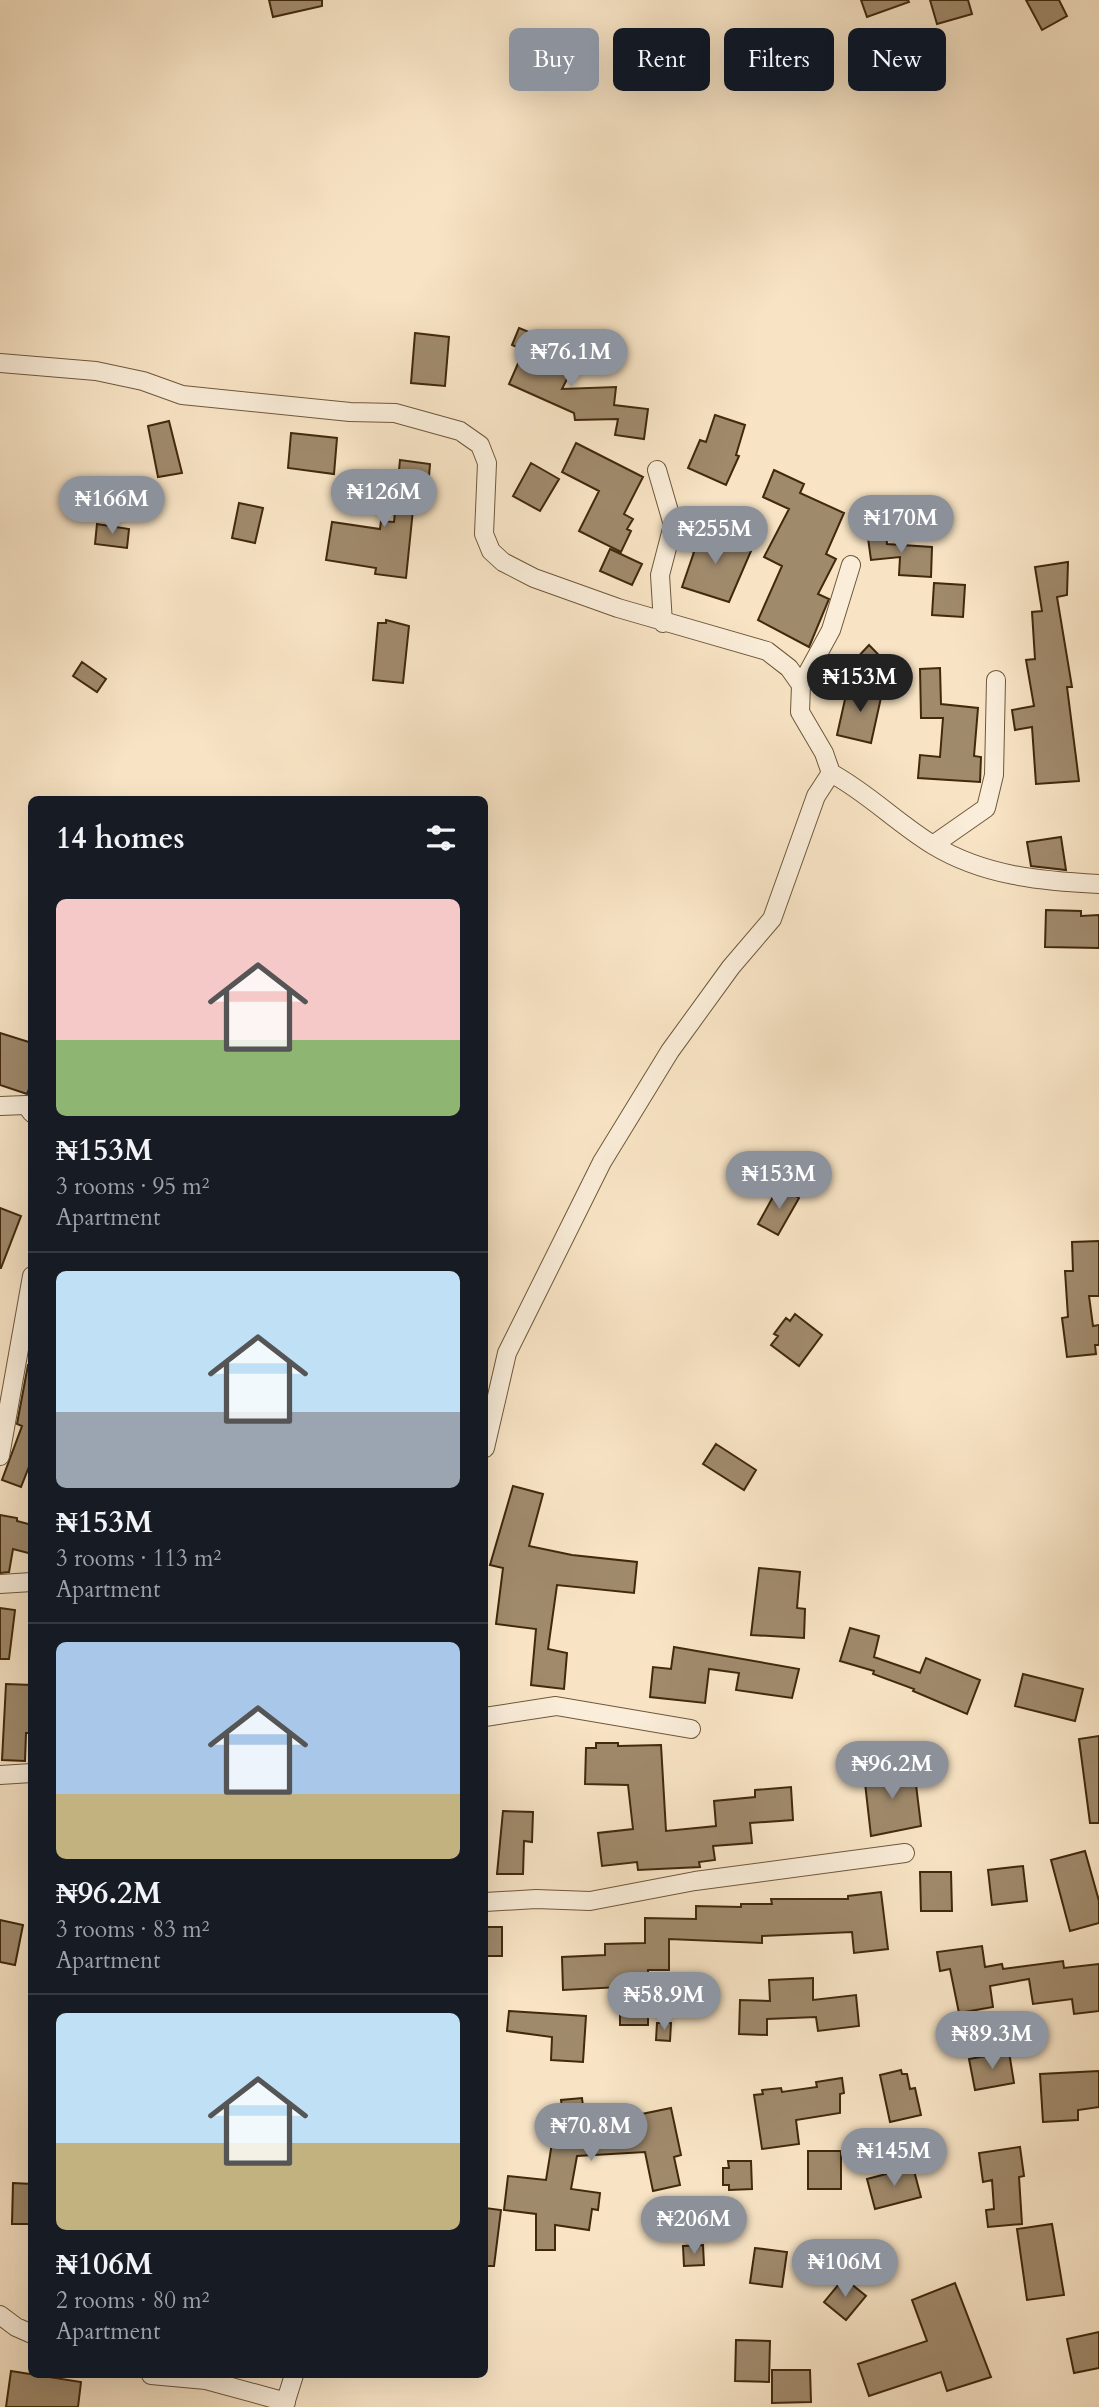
<!DOCTYPE html>
<html lang="en">
<head>
<meta charset="utf-8">
<style>
	:root { --surface:#171b24; --page:#242831; --text:#f1f3f6; --muted:#9ea1a6; --line:#363941; --accent:#8c9099 }
	body { margin:0; font-family:Cardo,serif; background:var(--page); color:var(--text); height:100vh; display:flex; flex-direction:column; font-size:26px; white-space:nowrap }
	* { box-sizing:border-box; margin:0 }
	p { font-size:23px; color:var(--muted) }
	.icon { flex:none; width:38px; height:38px; fill:none; stroke:currentColor; stroke-width:2; stroke-linecap:round; stroke-linejoin:round }
	.map { position:relative; flex:1; overflow:hidden }
	.sheet { position:absolute; left:28px; top:796px; width:460px; height:1582px; display:flex; flex-direction:column; background:var(--surface); border-radius:10px; box-shadow:0 7px 28px #0002 }
	.sheet>* { flex:none }
	.guide { position:absolute; left:509px; top:28px; width:485px; height:63px; display:flex; gap:14px }
	.price { position:absolute; translate:-50% -60px; padding:0 16px; border-radius:24px; background:var(--accent); color:#fff; font-size:23px; line-height:46px; filter:drop-shadow(0 2px 4px #0008) }
	.price::after { content:''; position:absolute; left:50%; top:42px; width:21px; height:16px; margin-left:-10px; background:inherit; clip-path:polygon(0 0,100% 0,50% 100%) }
	.price.current { background:#222; color:#fff }
	ul { padding:0; list-style:none }
	li { display:grid; align-content:center; gap:14px; height:371px; padding:0 28px }
	li+li { border-top:2px solid var(--line) }
	li span { display:grid; place-items:center; height:217px; border-radius:10px; color:#555 }
	li>.icon { margin-inline-start:auto }
	span .icon { width:126px; height:126px; fill:#fffc; stroke-width:1 }
	li b { font-size:30px }
	h2 { display:flex; justify-content:space-between; align-items:center; height:84px; padding:0 28px; font-size:30px }
	.tag { padding:0 24px; border-radius:10px; background:var(--surface); box-shadow:0 7px 28px #0002; font-size:24px; line-height:63px }
	.tag.current { background:var(--accent); color:#fff }
	.map>svg:first-child { display:block }
</style>
</head>
<body>
<div class="map">
<svg width="1099" height="2407" viewBox="0 0 1099 2407">
	<rect width="100%" height="100%" fill="#f8e4c5"/>
	<filter id="stains"><feTurbulence type="fractalNoise" baseFrequency=".00286" numOctaves="4"/><feColorMatrix values="0 0 0 0 .2 0 0 0 0 .09 0 0 0 0 .02 0 0 0 .5 -.17"/></filter>
	<radialGradient id="worn" r=".72"><stop offset=".6" stop-color="#630" stop-opacity="0"/><stop offset="1" stop-color="#630" stop-opacity=".3"/></radialGradient>
	<path fill="#a08a6c" stroke="#41290c" stroke-width="2" d="M269 0H322V6L273 17Z
		M861 0H908L909 2 867 17Z
		M930 0H968L972 14 937 24Z
		M1026 0H1059L1067 16 1042 30Z
		M519 328 556 343 547 365 569 375 562 389 616 387 614 405 648 409 644 439 615 435 618 419 575 420 574 413 509 384 524 350 512 345Z
		M415 333 449 337 445 386 411 383Z
		M715 415 745 425 736 455 739 456 726 485 688 468 700 440 706 442Z
		M169 421 182 473 158 477 148 426Z
		M291 433 337 438 334 474 288 468Z
		M576 443 643 477 624 514 633 519 627 529 631 531 621 552 579 531 599 491 562 472Z
		M400 460 430 464 427 501 414 500 406 578 375 574 376 568 326 560 332 522 380 529 381 521 394 522Z
		M531 463 559 479 540 511 513 496Z
		M774 470 804 484 800 493 844 513 826 554 836 559 818 594 829 599 809 647 758 620 782 566 764 557 789 509 763 497Z
		M239 503 263 508 255 543 232 538Z
		M97 524 129 529 127 548 95 544Z
		M699 528 751 551 729 602 682 587 694 552 689 550Z
		M886 529 887 544 932 547 931 577 899 575 900 557 871 560 867 531Z
		M610 549 642 564 632 585 600 571Z
		M1068 562 1067 595 1057 597 1072 687H1067L1079 781 1036 784 1032 727 1015 730 1012 710 1034 706 1026 660 1035 659 1032 612 1042 611 1035 567Z
		M934 583 965 585 963 617 932 615Z
		M386 620 409 626 403 683 373 680 378 623H386Z
		M869 645 906 683 892 698 855 660Z
		M82 662 106 679 97 692 73 676Z
		M940 668 941 704 978 708 974 756 981 757 980 782 918 778 920 755 940 757 943 718H921L920 669Z
		M848 686 882 693 871 743 837 735Z
		M1061 837 1066 870 1031 866 1027 842Z
		M1046 910 1081 911V916L1099 915V948L1045 947Z
		M0 1033 32 1043V1082L27 1094 0 1085Z
		M779 1186 799 1198 778 1235 758 1224Z
		M0 1208 21 1216 1 1268H0Z
		M1099 1241V1296H1089L1093 1326 1099 1325V1345H1095L1096 1354 1067 1357 1062 1318 1068 1317 1065 1271H1073L1072 1242Z
		M795 1314 822 1335 799 1366 771 1345 778 1336 774 1334 786 1318 790 1321Z
		M28 1365H32V1459L21 1487 2 1480 22 1426 17 1424Z
		M716 1444 756 1470 744 1490 703 1464Z
		M513 1486 543 1494 529 1546 572 1555 637 1562 634 1593 557 1585 548 1649 567 1653 564 1689 531 1685 536 1629 496 1624 503 1568 490 1565Z
		M0 1515 17 1518V1521L32 1525V1554L13 1549 9 1572 0 1573Z
		M759 1568 800 1572 797 1608 805 1609 804 1638 751 1635Z
		M0 1608 15 1610 9 1659H0Z
		M850 1628 879 1636 874 1657 920 1673 926 1658 980 1680 967 1714 913 1691 914 1689 873 1674 874 1671 840 1661Z
		M674 1647 799 1669 792 1698 736 1690 739 1673 709 1669 705 1703 650 1697 653 1667 671 1669Z
		M1023 1674 1083 1689 1075 1721 1015 1706Z
		M6 1684 32 1685V1733H26L25 1761 2 1760Z
		M1099 1736V1823H1090L1079 1739Z
		M596 1743H618V1746L661 1745 666 1831 716 1826 714 1801 755 1797V1790L791 1787 793 1820 750 1823 752 1843 713 1846 715 1860 699 1862 700 1867 638 1870 637 1862 602 1866 598 1833 633 1829 628 1785 585 1784 586 1748H596Z
		M914 1768 921 1826 871 1836 864 1774Z
		M503 1811 533 1812 532 1842 524 1841 523 1874H497Z
		M1085 1851 1099 1901V1923L1070 1931 1051 1860Z
		M1023 1866 1027 1901 992 1905 988 1870Z
		M920 1872H951L952 1911H921Z
		M881 1892 888 1949 854 1953 852 1932 762 1936V1943L669 1939V1970H648V2025H620V1987L563 1990 562 1957 605 1955V1944L645 1943V1918L696 1919V1906L741 1907V1904H772L771 1899H848V1896Z
		M0 1920 23 1925 15 1965 0 1962Z
		M485 1927H502V1956H485Z
		M982 1946 985 1967 1002 1964 1003 1969 1063 1961 1064 1968 1099 1964V2011L1074 2014 1072 1999 1033 2004 1029 1979 990 1986 993 2007 959 2013 950 1969 940 1971 937 1952Z
		M813 1978V2000L856 1995 859 2026 818 2031 816 2017 767 2019V2035L739 2034 740 2000 770 2001 769 1980Z
		M509 2011 586 2016 583 2062 551 2060 552 2037 507 2031Z
		M657 2023H671L670 2041 656 2040Z
		M1009 2052 1014 2083 975 2090 969 2059Z
		M901 2070 902 2074H907L910 2089 915 2088 921 2115 890 2122 880 2075Z
		M1099 2071V2107L1078 2110V2120L1043 2122 1040 2074Z
		M842 2078 844 2093 840 2094V2113L796 2120 799 2144 762 2149 754 2095 763 2094 762 2090 781 2088 782 2092 817 2087 816 2082Z
		M582 2098 583 2106 607 2104 608 2113 626 2111 627 2117 671 2108 681 2155 674 2157 680 2185 653 2191 645 2152 577 2156 571 2189 600 2193 598 2210 592 2209 589 2230 555 2225V2250H536V2214L504 2210 508 2176 546 2180 552 2143 549 2116 563 2114 561 2100Z
		M1020 2147 1024 2176 1019 2177 1022 2224 988 2227 986 2210 994 2209 992 2180 983 2182 979 2153Z
		M808 2151H841V2189H808Z
		M728 2161H751L752 2189 729 2190V2185H723V2168H729Z
		M913 2167 921 2197 875 2209 867 2179Z
		M13 2183 32 2184V2224H12Z
		M485 2208 501 2210 494 2266H485Z
		M1052 2224 1064 2295 1027 2300 1017 2229Z
		M703 2245 704 2265 684 2266 683 2246Z
		M755 2248 787 2252 782 2287 750 2283Z
		M844 2278 866 2296 846 2320 824 2302Z
		M955 2283 991 2377 947 2391 941 2372 869 2396 858 2364 927 2341 912 2300Z
		M1099 2332V2368L1074 2373 1067 2339Z
		M736 2340 770 2341 769 2382 735 2381Z
		M772 2370H810L811 2402 772 2403Z
		M11 2371 81 2382 78 2407H6Z"/>
	<g fill="none" stroke-linecap="round" stroke-linejoin="round">
		<g stroke="#6f583a" stroke-width="20">
			<path id="minor" d="M0 363 96 371 143 381 182 395 350 412 395 413 460 431 480 445 487 463 484 534 491 551 503 562 534 578 618 608 767 651 789 668 801 685
				M657 470 673 525 660 575 663 623
				M851 565 831 630 801 685 800 712 824 753 831 773C868 793 897 823 933 845 984 876 1041 881 1099 884
				M933 845 986 808 994 775 996 680
				M0 1106 26 1105 32 1113
				M485 1448 507 1353 602 1162 670 1051 731 967 772 919 816 796 831 773
				M0 1456 32 1276
				M0 1584 32 1582
				M485 1717 556 1706 691 1729
				M0 1775 32 1773
				M485 1902 536 1899 590 1901 695 1881 905 1853
				M0 2315 16 2327 32 2334
				M151 2375 206 2380 286 2402
				M284 2407 294 2375"/>
		</g>
		<use href="#minor" stroke="#faedd9" stroke-width="18"/>
	</g>
	<rect width="100%" height="100%" filter="url(#stains)"/>
	<rect width="100%" height="100%" fill="url(#worn)"/>
</svg>
<b class="price" style="left:571px;top:389px">₦76.1M</b>
<b class="price" style="left:384px;top:529px">₦126M</b>
<b class="price" style="left:112px;top:536px">₦166M</b>
<b class="price" style="left:901px;top:555px">₦170M</b>
<b class="price" style="left:715px;top:566px">₦255M</b>
<b class="price current" style="left:860px;top:714px">₦153M</b>
<b class="price" style="left:779px;top:1211px">₦153M</b>
<b class="price" style="left:892px;top:1801px">₦96.2M</b>
<b class="price" style="left:664px;top:2032px">₦58.9M</b>
<b class="price" style="left:992px;top:2071px">₦89.3M</b>
<b class="price" style="left:591px;top:2163px">₦70.8M</b>
<b class="price" style="left:894px;top:2188px">₦145M</b>
<b class="price" style="left:694px;top:2256px">₦206M</b>
<b class="price" style="left:845px;top:2299px">₦106M</b>
<div class="guide">
<a class="tag current">Buy</a>
<a class="tag">Rent</a>
<a class="tag">Filters</a>
<a class="tag">New</a>
</div>
<section class="sheet">
<h2>14 homes<svg class="icon" aria-label="filters" viewBox="0 0 24 24"><path d="M4 7h16M4 17h16"/><circle cx="9" cy="7" r="2"/><circle cx="15" cy="17" r="2"/></svg></h2>
<ul>
<li><span style="background:linear-gradient(#f6c9c9 65%,#8fb573 0)"><svg class="icon" aria-label="home" viewBox="0 0 24 24"><path d="M3 11l9-7 9 7M6 9v11h12V9"/></svg></span><div><b>₦153M</b><p>3 rooms · 95 m²</p><p>Apartment</p></div></li>
<li><span style="background:linear-gradient(#bfe0f5 65%,#9aa5b1 0)"><svg class="icon" aria-label="home" viewBox="0 0 24 24"><path d="M3 11l9-7 9 7M6 9v11h12V9"/></svg></span><div><b>₦153M</b><p>3 rooms · 113 m²</p><p>Apartment</p></div></li>
<li><span style="background:linear-gradient(#a9c7e8 70%,#c2b280 0)"><svg class="icon" aria-label="home" viewBox="0 0 24 24"><path d="M3 11l9-7 9 7M6 9v11h12V9"/></svg></span><div><b>₦96.2M</b><p>3 rooms · 83 m²</p><p>Apartment</p></div></li>
<li><span style="background:linear-gradient(#bfe0f5 60%,#c2b280 0)"><svg class="icon" aria-label="home" viewBox="0 0 24 24"><path d="M3 11l9-7 9 7M6 9v11h12V9"/></svg></span><div><b>₦106M</b><p>2 rooms · 80 m²</p><p>Apartment</p></div></li>
</ul>
</section>
</div>
</body>
</html>
